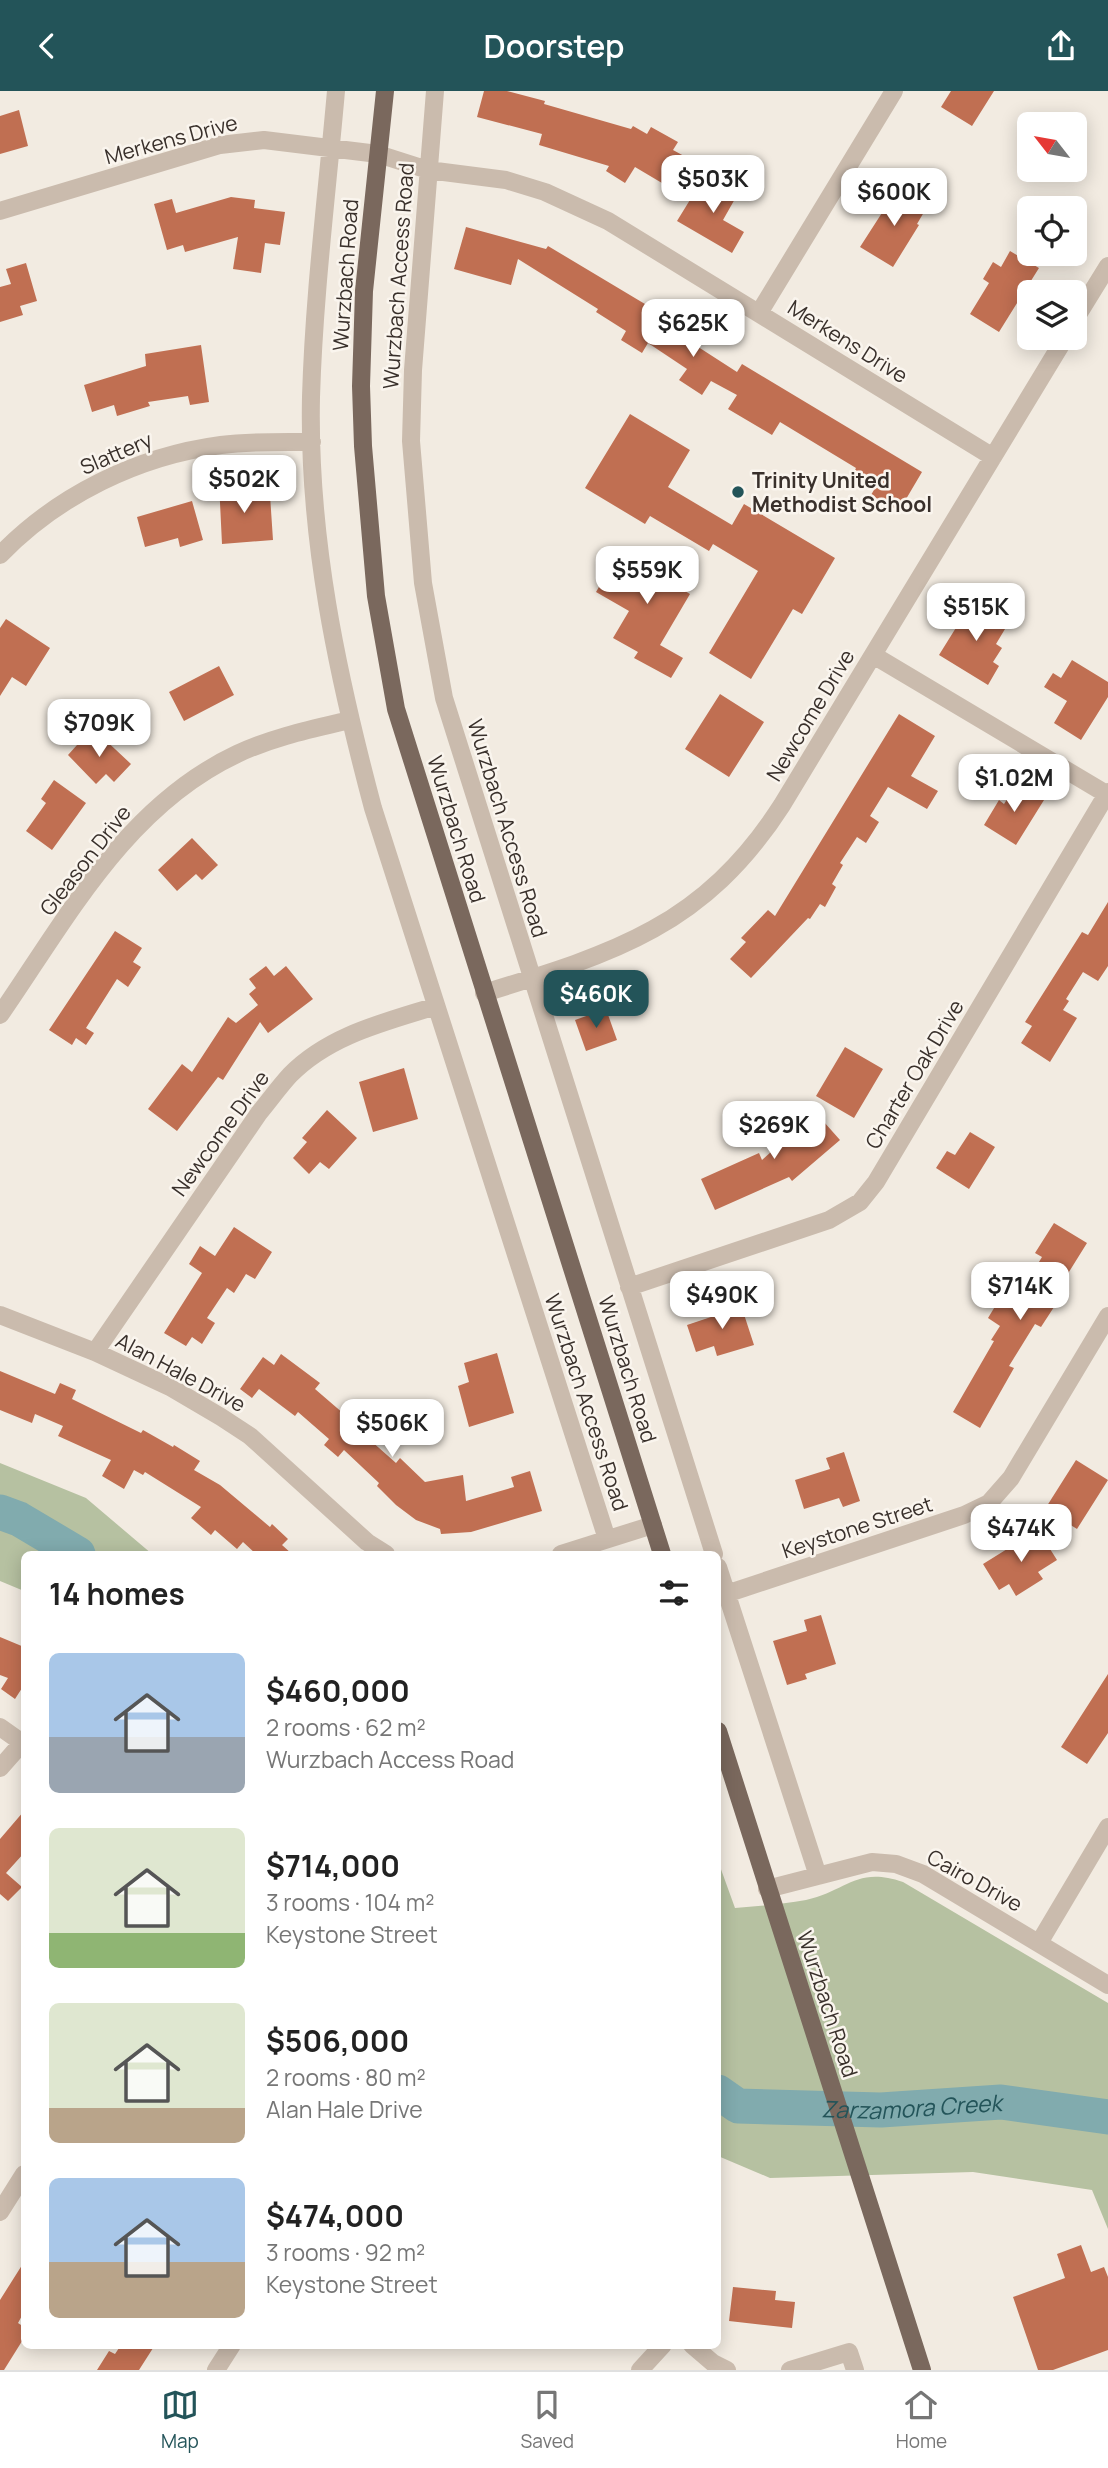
<!DOCTYPE html>
<html lang="en">
<head>
<meta charset="utf-8">
<style>
	:root { --surface:#fff; --page:#f6f6f6; --text:#222; --muted:#767676; --line:#e0e0e0; --accent:#235459 }
	body { margin:0; font-family:Manrope,sans-serif; background:var(--page); color:var(--text); height:100vh; display:flex; flex-direction:column; font-size:26px; white-space:nowrap }
	* { box-sizing:border-box; margin:0 }
	p { font-size:23px; color:var(--muted) }
	.icon { flex:none; width:38px; height:38px; fill:none; stroke:currentColor; stroke-width:2; stroke-linecap:round; stroke-linejoin:round }
	.map { position:relative; flex:1; overflow:hidden }
	.sheet { position:absolute; left:21px; top:1460px; width:700px; height:798px; display:flex; flex-direction:column; background:var(--surface); border-radius:10px; box-shadow:0 4px 18px #0003 }
	.sheet>* { flex:none }
	.needle { width:46px; rotate:301deg }
	.tools { position:absolute; left:1017px; top:21px; display:grid; gap:14px }
	.tools a { display:grid; place-items:center; width:70px; height:70px; border-radius:10px; background:var(--surface); box-shadow:0 4px 18px #0003; font-size:35px }
	.price { position:absolute; translate:-50% -60px; padding:0 16px; border-radius:14px; background:#fff; color:#222; font-size:23px; line-height:46px; filter:drop-shadow(0 2px 4px #0008) }
	.price::after { content:''; position:absolute; left:50%; top:42px; width:21px; height:16px; margin-left:-10px; background:inherit; clip-path:polygon(0 0,100% 0,50% 100%) }
	.price.on { background:var(--accent); color:#fff }
	ul { padding:0; list-style:none }
	li { display:flex; align-items:center; gap:21px; height:175px; padding:0 28px }
	li span { display:grid; place-items:center; flex:none; width:196px; height:140px; border-radius:10px; color:#555 }
	li>.icon { margin-inline-start:auto }
	span .icon { width:84px; height:84px; fill:#fffc; stroke-width:1 }
	li b { font-size:30px }
	h2 { display:flex; justify-content:space-between; align-items:center; height:84px; padding:0 28px; font-size:30px }
	header { display:flex; justify-content:space-between; align-items:center; height:91px; padding:0 28px; background:var(--accent); color:#fff; font-size:32px; font-weight:600 }
	.menu { display:flex; justify-content:space-around; align-items:center; height:98px; border-top:2px solid var(--line); background:var(--surface); font-size:19px; color:var(--muted) }
	.menu a { display:grid; justify-items:center; gap:4px }
	.menu .on { color:var(--accent) }
	.map>svg:first-child { display:block }
</style>
</head>
<body>
<header><svg class="icon" aria-label="back" viewBox="0 0 24 24"><path d="M15 5l-7 7 7 7"/></svg>Doorstep<svg class="icon" aria-label="share" viewBox="0 0 24 24"><path d="M12 15V3M7 8l5-5 5 5M5 13v7h14v-7"/></svg></header>
<div class="map">
<svg width="1108" height="2279" viewBox="0 0 1108 2279">
	<rect width="100%" height="100%" fill="#f2ebe1"/>
	<path fill="#b6c1a1" d="M0 1372 86 1407 152 1463H24V1500L0 1490Z
		M718 1770 735 1817C759 1815 783 1813 806 1809 847 1800 856 1775 903 1791L1108 1912V2138L1092 2099 973 2081 770 2087 718 2065Z"/>
	<g fill="none" stroke-linecap="round" stroke-linejoin="round">
		<g stroke="#81abae" stroke-width="35">
			<path d="M0 1421 19 1428 78 1463"/>
			<path id="s1" d="M718 2001 738 2015 881 2019 1001 2011 1108 2026"/>
		</g>
	</g>
	<path fill="#c06f52" d="M484 0H507L545 10 544 13 631 38 633 35 647 43 651 36 678 51 673 59 684 65 667 95 635 76 625 92 606 80 609 75 539 54 542 43 477 26Z
		M951 0H994L972 35 941 16Z
		M19 19 28 55 0 63V25Z
		M714 84 740 99 723 129 744 141 732 162 677 130 693 104 700 108Z
		M898 97 927 116 917 133 919 134 893 176 860 156Z
		M231 106 255 109 254 117 285 121 280 154 265 152 261 182 233 178 238 146 185 161 183 154 167 159 154 113 172 108 176 122Z
		M466 136 546 158 548 155 665 225 661 232 737 281 742 273 922 381 899 420 871 404 878 392 855 379 856 377 780 331 772 344 728 318 737 304 711 290 702 304 679 289 687 278 648 252 642 262 621 249 626 240 596 221 598 218 518 168 511 194 454 178Z
		M1010 160 1039 177 999 241 970 223 989 192 983 188 993 171 1001 176Z
		M26 172 37 210 20 215 23 224 0 231V196L11 193 6 178Z
		M201 254 209 311 190 314 188 305 148 311 150 315 117 325 114 314 92 321 84 294 146 275 145 263Z
		M630 323 690 359 668 396 732 434 744 413 835 467 802 523 793 518 751 588 709 562 758 480 713 453 709 460 650 425 645 433 585 397Z
		M239 389 240 405 270 404 273 449 222 453 219 391Z
		M192 410 203 449 180 456 178 447 145 456 137 426Z
		M620 460 647 475 655 461 689 481 680 497 690 503 660 554 683 567 671 587 634 567 638 561 613 547 629 520 596 501Z
		M972 511 1008 533 996 553 1002 557 993 571 999 575 988 594 939 564Z
		M6 528 50 557 26 595 12 586 0 605V537Z
		M1072 569 1108 591V606L1081 649 1054 632 1067 610 1044 596 1053 582 1061 587Z
		M219 575 234 604 184 630 169 601Z
		M720 603 764 631 729 686 685 658Z
		M899 623 935 645 911 685 938 700 927 718 888 696 870 725 879 731 866 752 857 746 840 772 843 774 832 793 836 796 825 816 820 813 810 828 808 827 751 887 730 868 746 851 741 847 768 819 775 825Z
		M86 644 94 651 100 644 131 673 114 691 106 683 96 693 68 664Z
		M54 689 86 712 52 759 26 740 46 712 41 708Z
		M1017 693 1044 709 1016 754 984 734 999 709 1004 713Z
		M192 747 218 774 202 789 196 783 177 800 158 779Z
		M1108 811V875L1098 890 1083 881 1066 908 1069 910 1063 919 1077 927 1050 971 1021 952 1032 935 1025 931 1082 841 1088 844Z
		M115 840 142 857 133 871 141 876 128 896 117 888 86 937 94 942 86 954 76 947 72 954 49 939Z
		M266 875 274 885 286 875 313 908 268 942 260 931 223 989 218 986 177 1040 148 1018 182 973 192 981 228 926 236 932 258 914 249 903 256 897 249 888Z
		M606 918 617 949 586 960 575 929Z
		M845 956 883 978 854 1027 816 1005Z
		M404 977 418 1028 373 1041 359 991Z
		M808 1013 840 1049 792 1090 789 1086 715 1119 701 1088 759 1062 762 1069 791 1043 784 1034Z
		M327 1019 357 1047 329 1078 320 1071 309 1083 293 1067 307 1051 302 1047Z
		M970 1041 995 1056 969 1098 936 1077 947 1060 955 1064Z
		M1054 1132 1087 1152 1049 1213 1054 1216 1041 1236 1035 1233 1009 1275 1014 1277 980 1337 953 1321 994 1250 991 1249 1000 1235 988 1227 1002 1204 1010 1209 1019 1194 1023 1197 1042 1166 1035 1162Z
		M234 1136 272 1161 255 1188 246 1183 234 1202 227 1197 207 1227 215 1232 202 1253 192 1246 186 1255 164 1242 202 1182 189 1173 200 1155 215 1165Z
		M740 1211 754 1254 717 1265 714 1255 696 1261 687 1234 723 1222 722 1216Z
		M497 1262 514 1322 469 1336 458 1295 469 1291 464 1272Z
		M281 1263 320 1292 315 1298 344 1323 347 1321 365 1337 361 1341 396 1372 400 1367 425 1391 463 1384 466 1410 514 1396 511 1386 530 1380 542 1420 471 1441 441 1443 440 1438 416 1429 396 1414 377 1395 379 1392 344 1359 338 1366 324 1354 329 1348 298 1321 295 1325 259 1298 252 1307 240 1298 263 1266 274 1274Z
		M0 1280 55 1303 60 1292 76 1299 72 1308 141 1342 143 1339 173 1356 174 1354 200 1370 194 1379 220 1394 270 1436 272 1433 288 1448 282 1454 292 1463H256L243 1451 237 1458 215 1439 211 1444 191 1427 201 1416 145 1381 143 1384 134 1379 124 1398 102 1385 111 1369 58 1345 63 1335 35 1323 32 1332 0 1319Z
		M844 1361 860 1410 843 1416 839 1407 804 1418 795 1389 830 1378 826 1367Z
		M1076 1369 1108 1389 1077 1438 1045 1418Z
		M1038 1439 1057 1469 1038 1481 1043 1488 1016 1505 1009 1493 999 1499 983 1473Z
		M821 1524 836 1573 805 1583 807 1588 787 1594 773 1550 807 1540 804 1529Z
		M0 1546 24 1556V1594L15 1608 1 1598 8 1587 0 1584Z
		M1108 1583V1642L1087 1673 1061 1656Z
		M24 1720V1762L6 1782 22 1796 8 1810 0 1803V1748Z
		M1081 2154 1091 2181 1104 2176 1108 2186V2259L1053 2279H1038L1013 2206 1065 2187 1057 2163Z
		M24 2171V2221L18 2232 24 2236V2247L4 2279H0V2209Z
		M733 2196 776 2200 775 2209 795 2211 792 2237 729 2230Z
		M121 2254H155L139 2279H97L109 2260 115 2263Z"/>
	<g fill="none" stroke-linecap="round" stroke-linejoin="round">
		<path stroke="#cabbad" stroke-width="18" d="M336 0C327 102 314 204 311 306 308 447 337 582 373 717L607 1448
			M435 0 413 279 411 350 423 492 444 607 714 1463
			M0 120 220 54 264 49 378 63 428 79 506 89 545 101 608 130 993 366
			M759 222 894 0
			M1074 230 1108 175
			M0 464C58 404 138 365 221 354 251 350 282 351 312 351
			M873 564 1108 704
			M484 902C615 862 704 835 782 714L1065 247
			M0 924C67 827 126 715 237 663 273 646 312 638 350 629
			M629 1196 829 1129 860 1111 876 1091 1108 701
			M0 1224 95 1261 170 1296 221 1326 250 1345 367 1451 386 1463
			M95 1261 259 1022C269 1010 279 996 290 984 329 944 385 931 436 915
			M561 1463 653 1434
			M718 1476 818 1785
			M726 1503 964 1424 989 1412 1011 1387 1108 1225
			M0 1636 24 1653
			M0 1677 22 1652
			M767 1798 872 1771 896 1773 923 1783 1108 1894
			M1039 1852 1108 1736
			M0 2121 24 2083
			M692 2254 713 2272 727 2279
			M216 2279 232 2254
			M640 2279 663 2254
			M790 2279 849 2261 855 2279"/>
		<path stroke="#7a685d" stroke-width="18" d="M385 0 364 200 361 295 363 355 376 505 396 618 662 1463
			M718 1640 922 2279"/>
	</g>
	<circle fill="#235459" stroke="#faf5ee" stroke-width="2.5" cx="738" cy="401" r="7"/>
	<g text-anchor="middle" dominant-baseline="central" stroke-width="5" stroke-linejoin="round" paint-order="stroke">
		<g font-size="21" fill="#39302b" stroke="#faf5ee">
			<text transform="translate(171 48) rotate(-15)">Merkens Drive</text>
			<text transform="translate(345 184) rotate(-86)">Wurzbach Road</text>
			<text transform="translate(398 185) rotate(-86)">Wurzbach Access Road</text>
			<text transform="translate(848 250) rotate(32)">Merkens Drive</text>
			<text transform="translate(116 362) rotate(-23)">Slattery</text>
			<text transform="translate(810 624) rotate(-59)">Newcome Drive</text>
			<text transform="translate(508 737) rotate(73)">Wurzbach Access Road</text>
			<text transform="translate(457 738) rotate(73)">Wurzbach Road</text>
			<text transform="translate(85 769) rotate(-52)">Gleason Drive</text>
			<text transform="translate(914 983) rotate(-59)">Charter Oak Drive</text>
			<text transform="translate(220 1042) rotate(-54)">Newcome Drive</text>
			<text transform="translate(628 1278) rotate(73)">Wurzbach Road</text>
			<text transform="translate(181 1281) rotate(28)">Alan Hale Drive</text>
			<text transform="translate(587 1311) rotate(72)">Wurzbach Access Road</text>
			<text transform="translate(857 1436) rotate(-18)">Keystone Street</text>
			<text transform="translate(975 1789) rotate(29)">Cairo Drive</text>
			<text transform="translate(828 1913) rotate(72)">Wurzbach Road</text>
		</g>
		<g font-size="21" font-weight="bold" fill="#39302b" stroke="#faf5ee" text-anchor="start">
			<text x="752" y="389">Trinity United<tspan x="752" dy="24">Methodist School</tspan></text>
		</g>
		<g font-size="23" font-style="italic" fill="#235459" stroke="#faf5ee">
			<text stroke="none"><textPath href="#s1" startOffset="198">Zarzamora Creek</textPath></text>
		</g>
	</g>
</svg>
<div class="tools">
<a><svg class="needle" viewBox="-14 -14 28 28"><path d="M0-13l5 13h-10z" fill="#e53935"/><path d="M0 13l5-13h-10z" fill="#767676"/></svg></a>
<a><svg class="icon" aria-label="locate" viewBox="0 0 24 24"><circle cx="12" cy="12" r="6"/><path d="M12 2v4M12 18v4M2 12h4M18 12h4"/></svg></a>
<a><svg class="icon" aria-label="layers" viewBox="0 0 24 24"><path d="M12 4l9 5-9 5-9-5zM3 14l9 5 9-5"/></svg></a>
</div>
<b class="price" style="left:713px;top:124px">$503K</b>
<b class="price" style="left:894px;top:137px">$600K</b>
<b class="price" style="left:693px;top:268px">$625K</b>
<b class="price" style="left:244px;top:424px">$502K</b>
<b class="price" style="left:647px;top:515px">$559K</b>
<b class="price" style="left:976px;top:552px">$515K</b>
<b class="price" style="left:99px;top:668px">$709K</b>
<b class="price" style="left:1014px;top:723px">$1.02M</b>
<b class="price on" style="left:596px;top:939px">$460K</b>
<b class="price" style="left:774px;top:1070px">$269K</b>
<b class="price" style="left:1020px;top:1231px">$714K</b>
<b class="price" style="left:722px;top:1240px">$490K</b>
<b class="price" style="left:392px;top:1368px">$506K</b>
<b class="price" style="left:1021px;top:1473px">$474K</b>
<section class="sheet">
<h2>14 homes<svg class="icon" aria-label="filters" viewBox="0 0 24 24"><path d="M4 7h16M4 17h16"/><circle cx="9" cy="7" r="2"/><circle cx="15" cy="17" r="2"/></svg></h2>
<ul>
<li><span style="background:linear-gradient(#a9c7e8 60%,#9aa5b1 0)"><svg class="icon" aria-label="home" viewBox="0 0 24 24"><path d="M3 11l9-7 9 7M6 9v11h12V9"/></svg></span><div><b>$460,000</b><p>2 rooms · 62 m²</p><p>Wurzbach Access Road</p></div></li>
<li><span style="background:linear-gradient(#dfe7d0 75%,#8fb573 0)"><svg class="icon" aria-label="home" viewBox="0 0 24 24"><path d="M3 11l9-7 9 7M6 9v11h12V9"/></svg></span><div><b>$714,000</b><p>3 rooms · 104 m²</p><p>Keystone Street</p></div></li>
<li><span style="background:linear-gradient(#dfe7d0 75%,#b9a48a 0)"><svg class="icon" aria-label="home" viewBox="0 0 24 24"><path d="M3 11l9-7 9 7M6 9v11h12V9"/></svg></span><div><b>$506,000</b><p>2 rooms · 80 m²</p><p>Alan Hale Drive</p></div></li>
<li><span style="background:linear-gradient(#a9c7e8 60%,#b9a48a 0)"><svg class="icon" aria-label="home" viewBox="0 0 24 24"><path d="M3 11l9-7 9 7M6 9v11h12V9"/></svg></span><div><b>$474,000</b><p>3 rooms · 92 m²</p><p>Keystone Street</p></div></li>
</ul>
</section>
</div>
<nav class="menu">
<a class="on"><svg class="icon" aria-label="map" viewBox="0 0 24 24"><path d="M3 6l6-2 6 2 6-2v14l-6 2-6-2-6 2zM9 4v14M15 6v14"/></svg>Map</a>
<a><svg class="icon" aria-label="saved" viewBox="0 0 24 24"><path d="M7 4h10v16l-5-4-5 4z"/></svg>Saved</a>
<a><svg class="icon" aria-label="home" viewBox="0 0 24 24"><path d="M3 11l9-7 9 7M6 9v11h12V9"/></svg>Home</a>
</nav>
</body>
</html>
